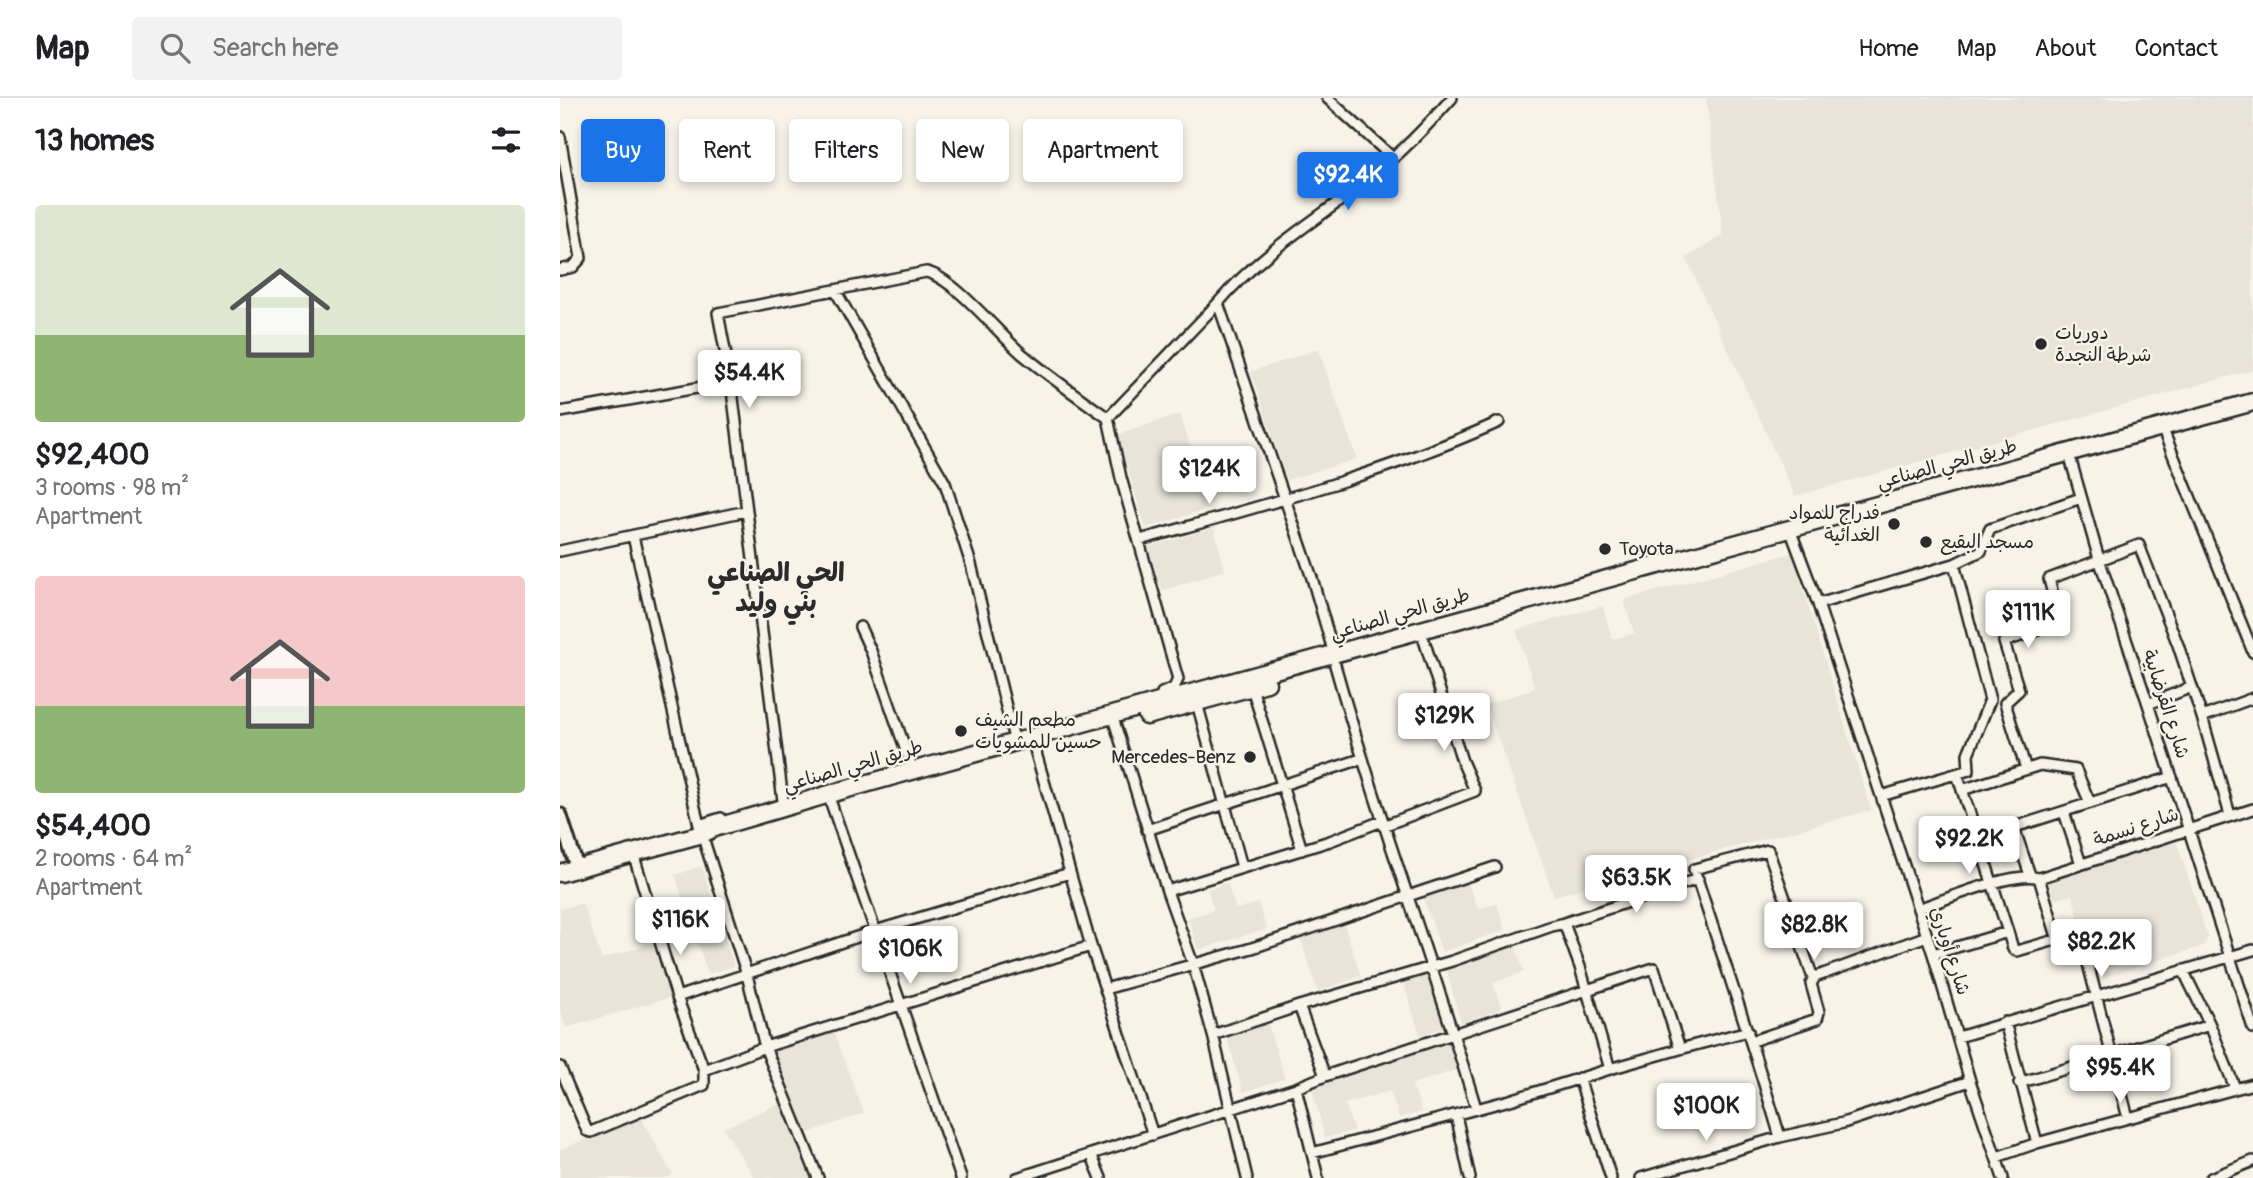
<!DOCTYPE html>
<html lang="en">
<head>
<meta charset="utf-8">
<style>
	:root { --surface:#fff; --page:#f2f2f2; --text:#202124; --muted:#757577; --line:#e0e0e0; --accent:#1a73e8 }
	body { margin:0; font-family:Pangolin,"Playpen Sans Arabic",sans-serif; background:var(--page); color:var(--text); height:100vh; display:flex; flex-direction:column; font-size:26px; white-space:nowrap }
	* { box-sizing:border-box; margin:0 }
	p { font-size:23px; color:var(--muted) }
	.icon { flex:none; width:38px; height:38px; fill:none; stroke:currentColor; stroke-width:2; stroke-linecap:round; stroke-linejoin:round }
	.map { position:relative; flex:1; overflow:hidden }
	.side { display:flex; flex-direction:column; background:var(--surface); width:560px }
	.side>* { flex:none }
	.guide { position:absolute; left:21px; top:21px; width:665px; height:63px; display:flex; gap:14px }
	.price { position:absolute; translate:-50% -60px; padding:0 16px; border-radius:7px; background:#fff; color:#222; font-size:23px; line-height:46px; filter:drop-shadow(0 2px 4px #0008) }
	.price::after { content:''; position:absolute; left:50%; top:42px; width:21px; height:16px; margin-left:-10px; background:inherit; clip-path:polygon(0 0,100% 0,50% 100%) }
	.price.on { background:var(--accent); color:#fff }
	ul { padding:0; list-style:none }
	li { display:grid; align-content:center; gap:14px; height:371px; padding:0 35px }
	li span { display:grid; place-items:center; height:217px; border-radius:7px; color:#555 }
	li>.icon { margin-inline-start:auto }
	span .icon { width:126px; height:126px; fill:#fffc; stroke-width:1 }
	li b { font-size:30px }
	h2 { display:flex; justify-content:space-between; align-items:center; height:84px; padding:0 35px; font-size:30px }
	.pill { padding:0 24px; border-radius:7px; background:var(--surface); box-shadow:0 4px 10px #0003; font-size:24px; line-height:63px }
	.pill.on { background:var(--accent); color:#fff }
	header { display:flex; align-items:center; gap:42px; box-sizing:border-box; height:98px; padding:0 35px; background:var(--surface); border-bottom:2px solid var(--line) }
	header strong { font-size:33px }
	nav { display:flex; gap:38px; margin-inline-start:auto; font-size:24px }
	.search { width:490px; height:63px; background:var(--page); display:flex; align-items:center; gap:18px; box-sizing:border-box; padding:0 24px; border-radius:7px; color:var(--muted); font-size:26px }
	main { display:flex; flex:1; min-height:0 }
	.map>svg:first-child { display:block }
</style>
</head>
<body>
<header>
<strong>Map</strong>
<div class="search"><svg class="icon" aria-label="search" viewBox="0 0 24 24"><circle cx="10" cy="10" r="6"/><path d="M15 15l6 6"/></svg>Search here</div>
<nav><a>Home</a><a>Map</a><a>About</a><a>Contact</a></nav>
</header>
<main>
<section class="side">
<h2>13 homes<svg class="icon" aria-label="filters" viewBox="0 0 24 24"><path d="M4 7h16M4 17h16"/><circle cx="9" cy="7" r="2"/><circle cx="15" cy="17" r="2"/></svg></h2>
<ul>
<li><span style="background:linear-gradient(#dfe7d0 60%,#8fb573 0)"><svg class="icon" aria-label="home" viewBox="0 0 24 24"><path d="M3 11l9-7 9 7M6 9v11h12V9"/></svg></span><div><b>$92,400</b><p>3 rooms · 98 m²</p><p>Apartment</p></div></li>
<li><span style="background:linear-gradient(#f6c9c9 60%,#8fb573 0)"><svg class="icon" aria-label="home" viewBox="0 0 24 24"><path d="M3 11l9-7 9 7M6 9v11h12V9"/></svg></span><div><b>$54,400</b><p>2 rooms · 64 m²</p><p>Apartment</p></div></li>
</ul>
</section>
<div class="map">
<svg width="1693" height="1080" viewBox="0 0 1693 1080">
	<rect width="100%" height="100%" fill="#f7f3e8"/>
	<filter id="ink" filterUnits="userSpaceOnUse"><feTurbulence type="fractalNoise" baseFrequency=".0143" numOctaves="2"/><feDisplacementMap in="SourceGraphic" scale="14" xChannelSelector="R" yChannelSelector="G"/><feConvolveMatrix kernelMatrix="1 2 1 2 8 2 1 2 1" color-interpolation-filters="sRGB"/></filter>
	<g filter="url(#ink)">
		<path fill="#e8e4da" d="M1146 0H1693V272L1235 398 1126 160 1163 137Z
			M758 251 797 361 727 382 691 274Z
			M620 316 649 411 586 430 557 337Z
			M654 430 665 472 602 493 588 449Z
			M1232 455 1311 712 994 798 926 607 975 590 956 532 1043 508 1052 541 1058 540 1074 535 1064 502Z
			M1617 745 1648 840 1643 848 1545 879 1535 874 1512 797 1494 801 1488 782 1510 775 1512 771 1585 748Z
			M142 768 174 868 148 876 115 777Z
			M667 785 676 811 698 805 707 831 638 852 628 820 654 812 647 791Z
			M908 785 918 811 937 805 945 832 882 854 863 800Z
			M22 805 42 861 93 845 111 899 6 930 0 912V811Z
			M784 826 801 878 758 893 740 840Z
			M955 846 964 874 933 885 942 911 901 925 886 870Z
			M869 875 886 929 860 937 843 883Z
			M707 924 725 980 683 994 666 937Z
			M273 933 304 1015 245 1036 211 954Z
			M888 944 897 972 852 986 862 1014 839 1020 830 993 785 1006 794 1033 765 1040 751 987Z
			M223 1004 250 1080H195L163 1030Z
			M80 1018 113 1077 106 1080H0V1052Z"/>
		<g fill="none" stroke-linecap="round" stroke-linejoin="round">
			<g stroke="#2b2b2b" stroke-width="14">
				<path id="street" d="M767 0 833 60
					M0 39 21 160 13 169 0 172
					M275 192 385 385 411 466 453 637
					M658 205C703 152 762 119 815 76 843 53 868 27 892 0
					M0 314 171 284
					M1605 337 1693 554
					M1511 363 1539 461 1588 606 1693 930
					M73 438 139 727 187 877 205 949 258 1080
					M1233 439 1258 506 1373 856 1410 983 1443 1080
					M580 442C701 408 824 376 939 324
					M0 453 186 413
					M1258 506 1394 466
					M300 529 311 553 351 667
					M775 567C817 717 872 862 916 1010
					M692 590 742 752
					M602 595 614 590 618 581 561 380 548 320 658 205 752 480 774 556
					M637 605 682 769
					M1588 606 1632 589
					M1642 619 1693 600
					M555 626 607 793 633 866 653 937 687 1080
					M474 648 531 848 593 1037
					M1466 671 1445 605 1459 592 1444 544 1475 533 1469 515 1495 504 1489 481 1579 447 1618 547 1642 619 1670 717
					M1397 676 1448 834
					M1402 692 1480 667 1516 672 1530 705
					M1321 698 1409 672 1408 656 1430 602 1394 466 1421 453 1430 431 1521 400
					M223 703 171 284 158 215 366 174C393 179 439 236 461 255 489 278 518 299 548 320
					M271 705 401 1080
					M1504 714 1521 766
					M139 727 161 720
					M823 728 915 693 902 663 864 542
					M1454 730 1470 777
					M587 732 801 661
					M1417 741 1612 679
					M1479 780 1498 842
					M607 793 770 743 822 723
					M1358 811C1384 802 1455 772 1479 780L1693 711
					M1004 825 1138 781
					M1373 856 1448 834 1453 851 1457 853 1520 835 1568 1020
					M545 891 692 850 935 769
					M117 899 315 833 510 775
					M739 908 892 863 992 828 1004 825 1020 869 1050 971 950 1002 752 1055
					M1445 924 1477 1045
					M1650 927 1675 990
					M653 937 739 908 765 978
					M1398 939 1693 852
					M1192 943 1257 921 1259 914 1251 886 1255 879 1367 838
					M0 969 27 1033 31 1034 144 987V972L117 899 73 755
					M144 972 205 949 531 848
					M1046 972 1120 951
					M1019 980 1051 1080
					M1459 985 1650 927 1623 872
					M896 1017 910 1080
					M1220 1039C1194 949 1163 861 1134 771L1208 752 1253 880
					M531 1056 541 1080
					M1437 1059 1477 1045 1693 986
					M457 1080 736 990
					M758 1080 736 990 765 978 1094 870 1120 951 1188 933
					M1081 1080 1220 1039 1283 1025 1410 983
					M1651 1080 1693 1063"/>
			</g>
			<g stroke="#2b2b2b" stroke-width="18">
				<path id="secondary" d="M0 717 17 770"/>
			</g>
			<g stroke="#2b2b2b" stroke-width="21">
				<path id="highway" d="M587 618 707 585
					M0 775 142 736 154 730 273 695 620 598 1693 304"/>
			</g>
			<use href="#street" stroke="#f7f3e8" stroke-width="9"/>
			<use href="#secondary" stroke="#f7f3e8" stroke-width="12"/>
			<use href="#highway" stroke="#f7f3e8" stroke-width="16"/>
		</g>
	</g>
	<g fill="#2b2b2b" stroke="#f7f3e8" stroke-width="2.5">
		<circle cx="1481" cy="246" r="7"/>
		<circle cx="1334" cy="426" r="7"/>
		<circle cx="1366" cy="444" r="7"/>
		<circle cx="1045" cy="451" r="7"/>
		<circle cx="401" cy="633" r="7"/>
		<circle cx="690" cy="659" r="7"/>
	</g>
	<g text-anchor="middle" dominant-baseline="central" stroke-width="5" stroke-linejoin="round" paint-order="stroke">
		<g font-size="19" fill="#2b2b2b" stroke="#f7f3e8" text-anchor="start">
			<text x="1495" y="235">دوريات<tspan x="1495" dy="22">شرطة النجدة</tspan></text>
			<text x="1320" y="415" text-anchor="end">فدراج للمواد<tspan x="1320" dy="22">الغدائية</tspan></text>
			<text x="1380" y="444">مسجد البقيع</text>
			<text x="1059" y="451">Toyota</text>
			<text x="415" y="622">مطعم الشيف<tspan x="415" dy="22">حسين للمشويات</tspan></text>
			<text x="676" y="659" text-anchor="end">Mercedes-Benz</text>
		</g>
		<g font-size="19" fill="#2b2b2b" stroke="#f7f3e8">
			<text transform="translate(1387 366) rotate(-15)">طريق الحي الصناعي</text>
			<text transform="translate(840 516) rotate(-16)">طريق الحي الصناعي</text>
			<text transform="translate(1606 606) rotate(72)">شارع القرضابية</text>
			<text transform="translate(293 668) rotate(-16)">طريق الحي الصناعي</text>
			<text transform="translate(1576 729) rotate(-18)">شارع نسمة</text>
			<text transform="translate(1390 853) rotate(72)">شارع أوباري</text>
		</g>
		<g font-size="26" font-weight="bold" fill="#2b2b2b" stroke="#f7f3e8">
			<text x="216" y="475">الحي الصناعي<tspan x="216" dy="30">بني وليد</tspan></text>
		</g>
	</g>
</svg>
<b class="price on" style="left:788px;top:114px">$92.4K</b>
<b class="price" style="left:189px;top:312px">$54.4K</b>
<b class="price" style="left:649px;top:408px">$124K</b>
<b class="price" style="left:1468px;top:552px">$111K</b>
<b class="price" style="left:884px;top:655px">$129K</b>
<b class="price" style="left:1409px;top:778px">$92.2K</b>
<b class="price" style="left:1076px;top:817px">$63.5K</b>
<b class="price" style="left:120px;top:859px">$116K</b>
<b class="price" style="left:1254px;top:864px">$82.8K</b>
<b class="price" style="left:1541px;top:881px">$82.2K</b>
<b class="price" style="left:350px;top:888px">$106K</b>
<b class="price" style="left:1560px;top:1007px">$95.4K</b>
<b class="price" style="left:1146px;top:1045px">$100K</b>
<div class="guide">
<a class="pill on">Buy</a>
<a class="pill">Rent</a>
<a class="pill">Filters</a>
<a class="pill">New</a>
<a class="pill">Apartment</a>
</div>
</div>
</main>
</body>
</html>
